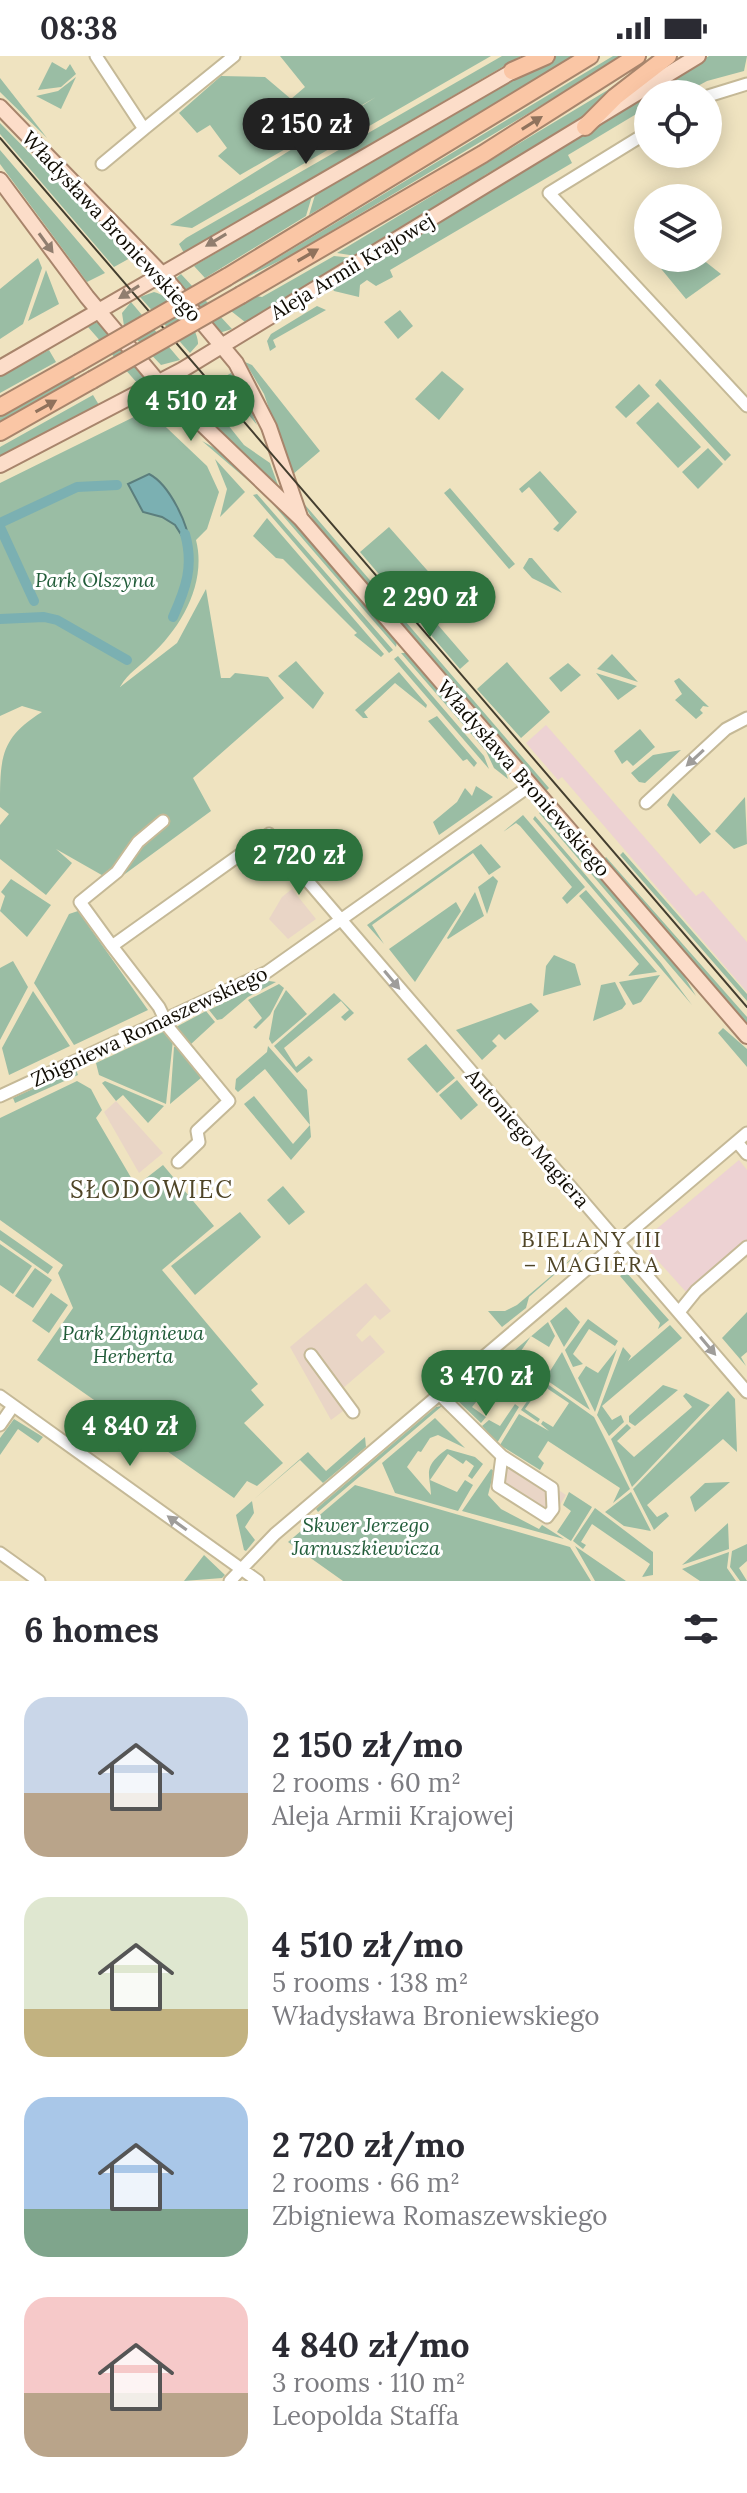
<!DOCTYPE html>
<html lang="en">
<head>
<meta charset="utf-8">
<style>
	:root { --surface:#fff; --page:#f7f7f7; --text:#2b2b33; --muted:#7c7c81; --accent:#2e723d }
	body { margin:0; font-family:Lora,serif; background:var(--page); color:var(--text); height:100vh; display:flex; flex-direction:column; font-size:30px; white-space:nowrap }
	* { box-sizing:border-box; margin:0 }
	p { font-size:26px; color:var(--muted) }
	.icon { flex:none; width:44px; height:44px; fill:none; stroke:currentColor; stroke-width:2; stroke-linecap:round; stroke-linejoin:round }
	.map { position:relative; height:1525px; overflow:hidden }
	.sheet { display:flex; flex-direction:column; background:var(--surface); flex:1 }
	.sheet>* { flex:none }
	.buttons { position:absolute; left:634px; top:24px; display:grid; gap:16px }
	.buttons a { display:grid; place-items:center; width:88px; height:88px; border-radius:50%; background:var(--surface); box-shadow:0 4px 20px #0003; font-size:40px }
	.price { position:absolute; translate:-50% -68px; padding:0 18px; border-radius:28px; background:var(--accent); color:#fff; font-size:26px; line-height:52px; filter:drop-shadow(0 2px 4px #0008) }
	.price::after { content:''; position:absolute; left:50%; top:48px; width:24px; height:18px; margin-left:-12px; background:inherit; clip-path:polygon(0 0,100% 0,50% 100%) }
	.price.selected { background:#222; color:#fff }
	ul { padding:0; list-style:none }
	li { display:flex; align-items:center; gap:24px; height:200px; padding:0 24px }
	li span { display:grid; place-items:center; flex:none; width:224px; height:160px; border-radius:24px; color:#555 }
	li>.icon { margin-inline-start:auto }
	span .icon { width:96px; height:96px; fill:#fffc; stroke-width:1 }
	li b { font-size:34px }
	h2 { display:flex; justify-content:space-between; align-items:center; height:96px; padding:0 24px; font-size:34px }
	.status { display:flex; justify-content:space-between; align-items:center; height:56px; padding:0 40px; background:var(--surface); direction:ltr }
	.status svg { height:22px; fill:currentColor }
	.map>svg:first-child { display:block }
</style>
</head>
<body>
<div class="status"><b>08:38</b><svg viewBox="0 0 49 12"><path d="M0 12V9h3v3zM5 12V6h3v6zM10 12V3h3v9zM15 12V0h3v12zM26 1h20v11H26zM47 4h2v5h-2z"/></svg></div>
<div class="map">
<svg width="747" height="1525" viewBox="0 0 747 1525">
	<rect width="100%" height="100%" fill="#efe3c0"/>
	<path fill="#edd2d3" d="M546 669 696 840 703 835 747 886V936L562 721 558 724 526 687Z
		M739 1104 747 1114V1185L687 1237 641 1186Z"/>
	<path fill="#e9d5c6" d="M292 833 316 863 288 883 269 863 282 841Z
		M116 1045 163 1097 139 1117 104 1056Z
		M366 1227 391 1255 380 1264 375 1259 356 1279 362 1286 370 1279 385 1296 342 1333 354 1347 331 1364 290 1291Z
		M502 1396 566 1439 547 1470 499 1437Z"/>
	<path fill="#9abda4" d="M280 0H491L192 172 170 169 376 41 240 119 218 100 227 92 210 69 197 77 179 57 221 20 265 21 291 43 305 31Z
		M502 0H521L184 197 179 188 186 182Z
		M556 0H578L309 159 315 139Z
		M613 0H624L293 198 234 228Z
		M709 0H747L744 15 707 25 683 38H648V51L568 99 572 107 390 214 393 221 376 230 367 224 360 229 359 241 334 235 332 232 371 205Z
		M52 6 66 14 70 8 76 18 61 31 38 34Z
		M646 11 577 66 485 119 449 146 356 200 337 197Z
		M76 21 61 53 36 40 58 35Z
		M0 22 47 82 0 36Z
		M0 67 132 201 114 211 0 78Z
		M0 94 105 217 87 226 0 108Z
		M312 140 306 160 205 222 194 210Z
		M334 200 353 202 245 266 231 255 256 240 262 241Z
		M38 202 42 212 23 268 0 283V233Z
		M653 203H702L721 218 686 243Z
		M46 214 59 248 28 265Z
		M181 218 232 273 219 277 174 224Z
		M154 236C171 240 199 271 198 288L190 297 140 241Z
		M131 246 180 304 161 309 124 270 122 257Z
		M317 250 326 254 273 284 276 291 270 295 267 285 271 278Z
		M400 254 413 270 398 283 384 266Z
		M97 266 100 267 146 323 138 328 88 271Z
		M49 294 56 306 0 337V320Z
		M245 306 252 309 320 395 292 419 264 338Z
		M442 315 464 333 439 364 415 343Z
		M231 317 244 337 257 369 238 346 240 344 219 324Z
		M73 320 76 323 0 366V359Z
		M660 323 731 399 725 405 655 329Z
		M639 328 650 340 626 362 615 351Z
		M201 335 244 389 270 407 279 432 183 345Z
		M93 339 99 349 0 400V391Z
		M658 346 701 391 678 412 636 367Z
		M148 354 207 410 219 436 207 473 196 484C207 527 181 572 150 600 138 612 129 616 120 631L177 587 206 533 221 622H230L235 617 268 621 284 642 193 722 211 755 114 826 56 793 72 807 46 839 0 803V769L9 758 0 751C0 702 0 682 42 656L22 650 0 660V427Z
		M202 385C264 416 349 530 397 585L396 591 265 439Z
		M708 392 723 408 698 433 682 416Z
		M215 403 245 436 220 461 227 433Z
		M540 415 577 456 558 476 553 473 559 467 529 431 522 437 519 433Z
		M450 432 515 508 509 513 444 437Z
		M257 438 393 594 389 597 253 439Z
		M300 443 549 732 546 735 314 465Z
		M267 462 384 598 381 601 354 579 357 577 283 503 276 502 253 480Z
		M389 471 434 522 413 540 469 605 460 613 360 496Z
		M529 502H532L562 537 532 522 523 512Z
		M401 597H407L503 708 508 723 494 712 486 695Z
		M612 598 638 626 597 613Z
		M398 600 484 700 489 713 394 603Z
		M296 605 324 637 313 653 278 620Z
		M507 606 550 656 521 682 477 633Z
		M568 607 581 619 561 636 549 622Z
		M399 616 427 649 426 652 395 627 364 656 368 662H363L355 654Z
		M596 617 637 630 618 644Z
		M679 622 709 651 703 650 700 654 703 657 696 663 675 644 682 638 674 625Z
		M437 660 477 707 474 711 467 703 463 705 428 665Z
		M640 673 655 691 633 710 627 704 622 708 614 695Z
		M681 694 645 727 639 726 631 717 653 699Z
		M476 730 493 741 439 779 433 766 457 746 465 732 472 740Z
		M673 737 711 778 700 788 667 749Z
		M745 741 747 788 734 793 715 775Z
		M543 755 684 920 696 940 539 757Z
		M523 759 585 831 567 848 562 842 572 831 520 770 516 767 503 776Z
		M535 760 661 907 692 949 533 763Z
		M481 788 501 811 489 819 473 797 372 869 384 888 367 869Z
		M623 796 747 938V945L620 799Z
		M606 801 747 961V968L604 803Z
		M493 820 498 825 487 858 478 831Z
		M11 823 51 849 27 881 0 855 5 840 1 836Z
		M586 834 657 916 628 920 639 908 579 840Z
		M475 836 484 860 448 883 447 882Z
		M456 846 461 855 415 926 389 893Z
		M78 855 148 954 74 989 34 927 69 858Z
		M554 899 575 908 581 929 543 940 546 910Z
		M13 905 28 931 0 984V912Z
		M660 919 641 946 633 949 619 926Z
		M269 925 276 926 248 941 222 963 217 964 209 954Z
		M615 926 626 948 622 953 593 965 601 929Z
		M279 928 284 932 270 959 256 973 253 971 262 962 248 944Z
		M286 934 307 958 272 988 269 983 274 955Z
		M33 935 70 990 9 1019 2 992Z
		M334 937 354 957 345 965 341 961 349 954 341 945 284 992 296 1011 309 1000 313 1004 297 1017 274 990Z
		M531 947 539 955 505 984 499 978 492 985 497 990 482 1004 456 974Z
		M206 955 215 966 190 989 176 971Z
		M723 972 747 993V1011L718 977Z
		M163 976 173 984 166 1048 99 1019 96 1007Z
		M426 988 455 1022 437 1037 407 1003Z
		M177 990 201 1022 170 1048 174 991Z
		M268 990 307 1034 311 1081 291 1104 244 1048 254 1040 293 1088 310 1069 265 1013 238 1036 235 1033 236 1023 267 996Z
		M76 1013 78 1019 15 1047 13 1042Z
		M457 1024 478 1049 461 1064 439 1039Z
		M77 1025 91 1033 102 1054 96 1062 136 1130 163 1109 214 1170 162 1214 258 1328 251 1334 264 1349 244 1367 283 1407 257 1430 247 1425 234 1442 37 1304 73 1252 58 1217 63 1209 0 1164V1062Z
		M105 1025 164 1050 148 1067 123 1039 116 1045 102 1027Z
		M283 1130 305 1156 289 1169 267 1144Z
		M240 1156 261 1181 195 1239 171 1210Z
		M0 1174 53 1211 48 1218 0 1184Z
		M597 1181 529 1241 526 1252 502 1271 488 1255H505L517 1249Z
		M0 1188 32 1210 13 1238 0 1229Z
		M35 1212 52 1224 33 1252 15 1240Z
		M626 1216 669 1264 658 1273 660 1267 620 1220Z
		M51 1237 68 1249 49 1277 32 1265Z
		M566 1251 580 1266 564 1291 550 1265Z
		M747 1256V1296L741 1301 746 1310 722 1282Z
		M588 1263 618 1285 615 1290 589 1273 573 1298 583 1308 573 1311 565 1294Z
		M548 1266 555 1280 549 1291 531 1280 517 1301 529 1311 509 1299Z
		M670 1269 682 1282 602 1350 612 1364 621 1359 624 1366 609 1380 597 1359 623 1291 631 1300 614 1330 627 1306Z
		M617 1293 595 1356 578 1322 586 1310 598 1317Z
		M562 1296 590 1354 545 1323Z
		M487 1318 512 1333 507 1342 489 1330 472 1351 486 1361 481 1367 457 1344Z
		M540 1327H546L594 1361 630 1433 613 1447 620 1432 548 1385 538 1401 544 1407 540 1414 500 1389 519 1358 549 1375 541 1368 543 1365 553 1371 569 1347 542 1329 525 1353 540 1363 538 1366 521 1354Z
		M663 1329 678 1334 635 1370 629 1366V1360Z
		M728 1335 735 1343 737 1396 723 1383 647 1449 657 1461 666 1456 669 1460 654 1474 633 1433Z
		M686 1337 710 1349 632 1431 611 1383 627 1368 631 1372 617 1385 634 1401 692 1351 683 1340Z
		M515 1348 519 1351 497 1387 482 1370 489 1364 500 1370Z
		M442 1350 318 1456 316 1453 436 1351Z
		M435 1362 465 1392 438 1379 430 1382 421 1396 418 1395 407 1411 431 1439C430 1417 422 1411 447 1393L475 1401 483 1408 472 1423 468 1420 474 1410 466 1404 463 1408 448 1398 430 1424 457 1436 465 1424 473 1429 458 1455 395 1437 382 1407Z
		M14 1363 43 1381 38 1387 18 1373 0 1399V1382Z
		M365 1381 366 1391 323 1427 300 1404 252 1445 254 1457 245 1471 255 1484 246 1495 244 1494 236 1459 308 1396 326 1415Z
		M491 1413 494 1415 488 1439 501 1453 539 1473 542 1469 564 1483 462 1455Z
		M730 1426 695 1456 690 1441 705 1427Z
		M355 1429 570 1491 591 1525H343L288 1486Z
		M569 1436 592 1451 571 1485 557 1476 571 1455 563 1449Z
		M631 1436 651 1475 624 1470 605 1456Z
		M595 1452 653 1496V1519L642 1521 650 1508 592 1468 581 1486 586 1489 583 1493 573 1485Z
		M728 1467 729 1493 682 1509Z
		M747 1488V1505L739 1512 747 1525H740L730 1511 732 1495Z
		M575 1490 626 1525H627H595Z
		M729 1496 727 1512 736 1525H700L682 1513Z
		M204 1499 225 1519 222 1522 184 1525Z"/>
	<path fill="#7bb0b2" stroke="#5b7e7d" stroke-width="2" d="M149 418C169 428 190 470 189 491L175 469 162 461 143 456 128 428Z"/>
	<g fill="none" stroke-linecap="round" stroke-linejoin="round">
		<path stroke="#7bb0b2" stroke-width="10" d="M0 467 77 431 117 429
			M0 471 34 545
			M173 561C186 532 194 510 185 478
			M0 563 44 561 57 564 127 604"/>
		<g stroke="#c5b997" stroke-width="15">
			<path id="minor" d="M96 0 144 73 234 0
				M708 40 747 28
				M648 76 549 137 747 350
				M102 108 144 73
				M646 747 726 673 747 662
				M282 795 747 1336
				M112 890 80 846 117 816 138 786 163 765
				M0 1040 267 916 531 729
				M737 1086 747 1098
				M178 1106 199 1086 197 1075 229 1045 169 972 159 951 112 890 269 778
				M679 1256 696 1235 747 1191
				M311 1299 353 1356
				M440 1339 502 1400 498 1430 547 1461 553 1453 552 1432 502 1400
				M0 1340 258 1525
				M0 1369 13 1350
				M0 1497 39 1525
				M230 1525 275 1478 747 1077"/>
		</g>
		<g stroke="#a8856c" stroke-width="18">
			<path id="major" d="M0 51 161 217 236 307 269 371 300 461
				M0 124 87 241 159 327 301 463 747 980
				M0 312 520 11
				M0 409 182 314 698 0"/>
		</g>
		<g stroke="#a8856c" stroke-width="20">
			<path id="highway" d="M512 15 546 0
				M585 71 615 41 668 0
				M227 221 590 0
				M241 239 483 98 637 0
				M0 351 78 307
				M0 376 92 324"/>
		</g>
		<use href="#minor" stroke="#fff" stroke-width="11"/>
		<use href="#major" stroke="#fcddc9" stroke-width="14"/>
		<use href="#highway" stroke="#fac6a5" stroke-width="16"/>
		<path stroke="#443e2f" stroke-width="2" d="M0 82 747 951"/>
		<g stroke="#a8856c" stroke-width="20" stroke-linecap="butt">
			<path id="highway-bridge" d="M78 307 227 221
				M92 324 241 239"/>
		</g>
		<use href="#highway-bridge" stroke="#fac6a5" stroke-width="16"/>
	</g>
	<defs><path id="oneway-solid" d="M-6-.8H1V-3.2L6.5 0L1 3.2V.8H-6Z" transform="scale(2)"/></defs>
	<g fill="#90725c">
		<use href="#oneway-solid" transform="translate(532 67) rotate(-32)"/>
		<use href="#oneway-solid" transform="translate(308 199) rotate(-30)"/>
		<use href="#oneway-solid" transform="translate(46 350) rotate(-29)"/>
	</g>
	<g fill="#917e6f">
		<use href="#oneway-solid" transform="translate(216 184) rotate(149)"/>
		<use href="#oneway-solid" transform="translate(46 187) rotate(54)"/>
		<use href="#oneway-solid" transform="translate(129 236) rotate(148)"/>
	</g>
	<g fill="#9f9d9a">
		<use href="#oneway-solid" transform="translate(695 702) rotate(137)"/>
		<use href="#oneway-solid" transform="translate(392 924) rotate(50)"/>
		<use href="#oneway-solid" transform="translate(708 1290) rotate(50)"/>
		<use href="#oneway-solid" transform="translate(177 1467) rotate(-144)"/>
	</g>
	<g text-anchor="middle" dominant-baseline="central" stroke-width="6" stroke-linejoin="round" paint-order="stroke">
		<g font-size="20" fill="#0f0b02" stroke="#fff">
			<text transform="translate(112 170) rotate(47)">Władysława Broniewskiego</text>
			<text transform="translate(352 210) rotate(-31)">Aleja Armii Krajowej</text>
			<text transform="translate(524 722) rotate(49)">Władysława Broniewskiego</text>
			<text transform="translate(149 970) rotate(-25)">Zbigniewa Romaszewskiego</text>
			<text transform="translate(528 1082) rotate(49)">Antoniego Magiera</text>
		</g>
		<g font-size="20" font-style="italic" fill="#215c39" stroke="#fff">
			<text x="95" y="523">Park Olszyna</text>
			<text x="133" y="1276">Park Zbigniewa<tspan x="133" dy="23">Herberta</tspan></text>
			<text x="366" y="1468">Skwer Jerzego<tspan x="366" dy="23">Jarnuszkiewicza</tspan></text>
		</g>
		<g font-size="22" letter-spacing="2" fill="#4f4527" stroke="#fff">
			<text x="592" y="1183">BIELANY III<tspan x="592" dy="25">– MAGIERA</tspan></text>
		</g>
		<g font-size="24" letter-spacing="2" fill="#4f4527" stroke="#fff">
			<text x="152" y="1133">SŁODOWIEC</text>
		</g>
	</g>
</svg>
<div class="buttons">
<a><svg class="icon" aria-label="locate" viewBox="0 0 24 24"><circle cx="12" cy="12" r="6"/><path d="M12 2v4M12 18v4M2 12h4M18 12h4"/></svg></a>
<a><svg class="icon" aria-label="layers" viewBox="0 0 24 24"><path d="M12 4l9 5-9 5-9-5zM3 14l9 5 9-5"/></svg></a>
</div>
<b class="price selected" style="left:306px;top:110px">2 150 zł</b>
<b class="price" style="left:191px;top:387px">4 510 zł</b>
<b class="price" style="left:430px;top:583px">2 290 zł</b>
<b class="price" style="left:299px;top:841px">2 720 zł</b>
<b class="price" style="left:486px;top:1362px">3 470 zł</b>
<b class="price" style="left:130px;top:1412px">4 840 zł</b>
</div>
<section class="sheet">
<h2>6 homes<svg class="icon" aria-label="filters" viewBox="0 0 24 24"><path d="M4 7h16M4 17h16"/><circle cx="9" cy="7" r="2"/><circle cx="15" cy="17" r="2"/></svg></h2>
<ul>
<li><span style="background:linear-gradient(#c9d6e8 60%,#b9a48a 0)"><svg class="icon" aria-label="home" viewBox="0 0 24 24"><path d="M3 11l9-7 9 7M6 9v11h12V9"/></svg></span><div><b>2 150 zł/mo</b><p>2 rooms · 60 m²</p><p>Aleja Armii Krajowej</p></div></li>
<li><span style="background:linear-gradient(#dfe7d0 70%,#c2b280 0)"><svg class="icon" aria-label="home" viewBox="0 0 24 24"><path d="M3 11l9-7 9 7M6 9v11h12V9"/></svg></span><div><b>4 510 zł/mo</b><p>5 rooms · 138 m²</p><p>Władysława Broniewskiego</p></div></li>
<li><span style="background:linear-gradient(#a9c7e8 70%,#7fa58c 0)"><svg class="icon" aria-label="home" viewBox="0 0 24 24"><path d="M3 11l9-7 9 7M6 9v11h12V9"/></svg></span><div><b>2 720 zł/mo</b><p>2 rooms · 66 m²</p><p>Zbigniewa Romaszewskiego</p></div></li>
<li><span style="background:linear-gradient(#f6c9c9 60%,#b9a48a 0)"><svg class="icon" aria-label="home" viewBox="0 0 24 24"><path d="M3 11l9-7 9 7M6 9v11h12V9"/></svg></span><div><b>4 840 zł/mo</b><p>3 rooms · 110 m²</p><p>Leopolda Staffa</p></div></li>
</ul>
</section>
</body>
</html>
